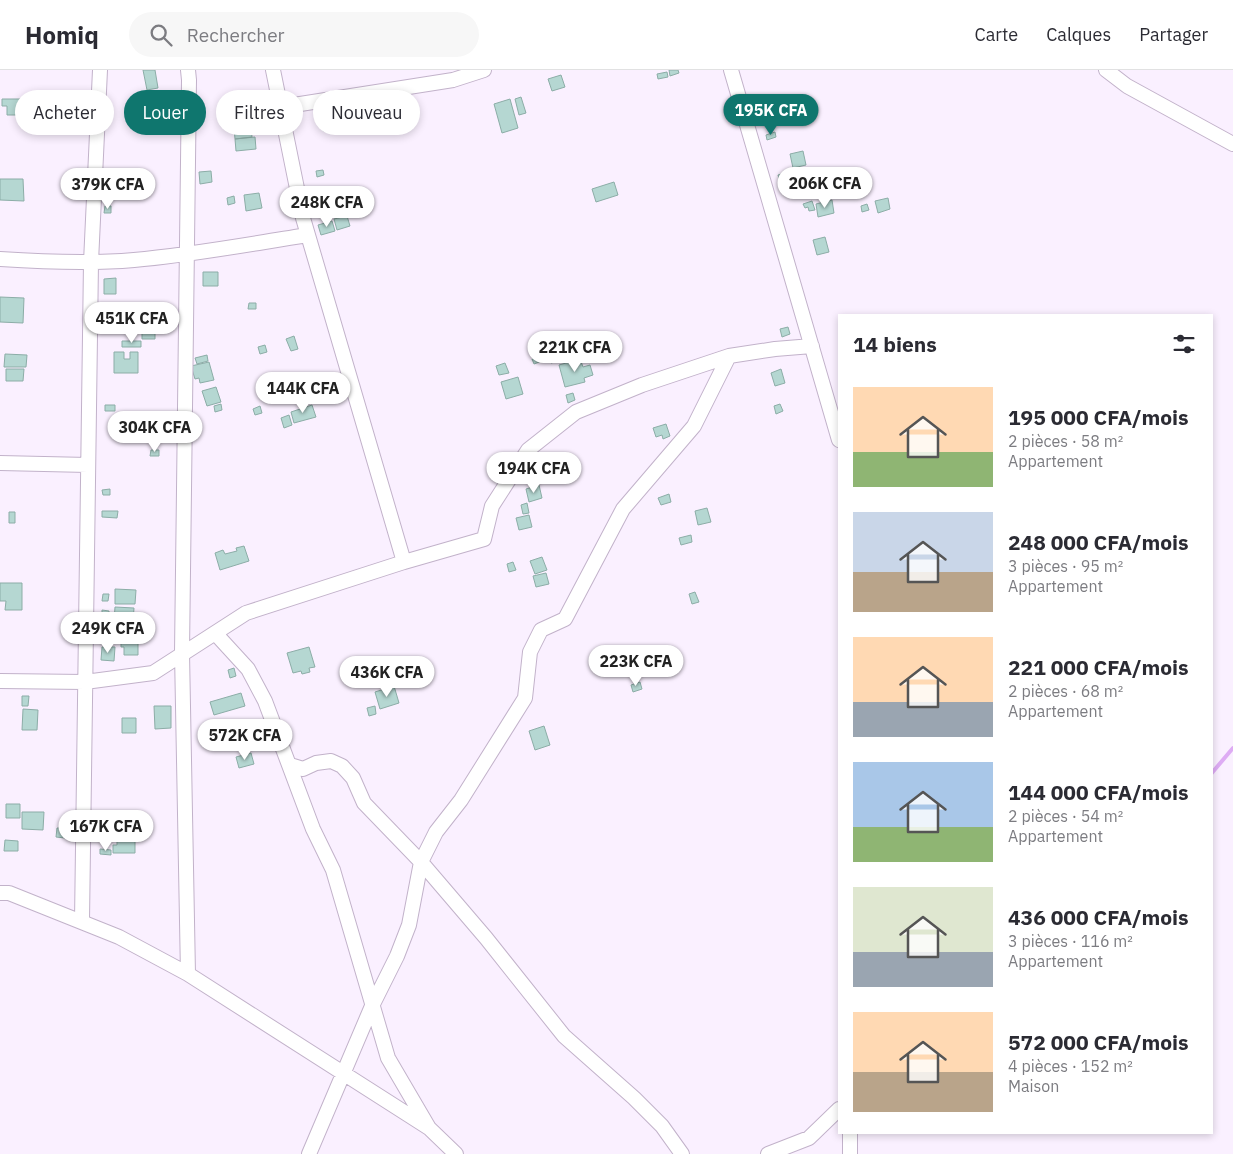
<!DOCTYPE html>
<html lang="fr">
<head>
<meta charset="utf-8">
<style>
	:root { --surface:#fff; --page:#f7f7f7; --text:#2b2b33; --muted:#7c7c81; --line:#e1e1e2; --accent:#0f766e }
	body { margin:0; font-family:"IBM Plex Sans",sans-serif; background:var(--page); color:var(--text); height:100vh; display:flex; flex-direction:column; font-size:19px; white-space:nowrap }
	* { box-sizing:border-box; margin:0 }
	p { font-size:16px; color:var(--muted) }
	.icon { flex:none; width:28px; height:28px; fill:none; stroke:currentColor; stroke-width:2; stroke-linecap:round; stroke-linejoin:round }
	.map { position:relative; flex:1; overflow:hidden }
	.sheet { position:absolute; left:838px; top:244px; width:375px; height:820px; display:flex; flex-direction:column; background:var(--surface); border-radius:0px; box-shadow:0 2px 8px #0003 }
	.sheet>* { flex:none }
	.hud { position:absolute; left:15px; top:20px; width:475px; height:45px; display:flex; gap:10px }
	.price { position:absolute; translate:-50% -42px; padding:0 11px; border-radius:18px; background:#fff; color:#222; font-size:16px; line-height:32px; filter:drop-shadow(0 1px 2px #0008) }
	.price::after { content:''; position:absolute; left:50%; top:30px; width:15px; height:11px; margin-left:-8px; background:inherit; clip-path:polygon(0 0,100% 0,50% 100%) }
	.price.active { background:var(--accent); color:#fff }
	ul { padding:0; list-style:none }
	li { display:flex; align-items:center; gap:15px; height:125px; padding:0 15px }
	li span { display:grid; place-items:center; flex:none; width:140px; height:100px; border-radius:0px; color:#555 }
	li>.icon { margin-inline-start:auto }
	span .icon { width:60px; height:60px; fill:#fffc; stroke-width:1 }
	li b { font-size:21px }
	h2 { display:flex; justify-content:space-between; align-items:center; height:60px; padding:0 15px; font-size:21px }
	.chip { padding:0 18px; border-radius:22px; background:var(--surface); box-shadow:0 2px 8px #0003; font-size:18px; line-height:45px }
	.chip.active { background:var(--accent); color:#fff }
	header { display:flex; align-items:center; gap:30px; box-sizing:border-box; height:70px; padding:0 25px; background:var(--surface); border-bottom:1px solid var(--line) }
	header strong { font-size:24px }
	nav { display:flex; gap:28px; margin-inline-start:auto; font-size:18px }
	.search { width:350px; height:45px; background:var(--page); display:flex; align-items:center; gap:12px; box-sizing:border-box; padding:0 18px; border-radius:28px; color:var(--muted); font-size:19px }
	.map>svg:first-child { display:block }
</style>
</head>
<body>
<header>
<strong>Homiq</strong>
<div class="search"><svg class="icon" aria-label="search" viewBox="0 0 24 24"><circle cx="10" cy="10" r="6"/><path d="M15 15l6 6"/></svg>Rechercher</div>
<nav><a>Carte</a><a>Calques</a><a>Partager</a></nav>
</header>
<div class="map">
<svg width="1233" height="1084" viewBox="0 0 1233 1084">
	<rect width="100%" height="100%" fill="#faf0ff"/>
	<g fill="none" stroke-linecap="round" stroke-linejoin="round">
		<path stroke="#deacf4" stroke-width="4" d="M1211 704 1233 678"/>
	</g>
	<path fill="#b5d7d2" stroke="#8cada7" d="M143 0H155L158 18 147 20Z
		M669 0H678L679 3 670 6Z
		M667 2 668 7 658 9 657 4Z
		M561 5 565 17 552 21 548 9Z
		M521 27 526 43 519 45 515 29Z
		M2 29H23V45H7V36H2Z
		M510 29 518 58 502 63 494 34Z
		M142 37 164 38 163 50 141 49Z
		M336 40 337 45 343 43 346 55 323 61 319 44Z
		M168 45H177V50H168Z
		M251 56 252 67 235 69 234 58Z
		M775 62 776 67 767 70 766 65Z
		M255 67 256 79 236 81 235 69Z
		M803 81 806 95 793 98 790 84Z
		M323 100 324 105 317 107 316 101Z
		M798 100 800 107 780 112 778 105Z
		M211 101 212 112 200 114 199 102Z
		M0 109H23L24 131 0 130Z
		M123 109 140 110 139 129H135V126L123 125Z
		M614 112 618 125 596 132 592 119Z
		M259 123 262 138 246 141 244 125Z
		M234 126 235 133 228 135 227 128Z
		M888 128 890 139 878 143 875 131Z
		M832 130 834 143 818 147 816 134Z
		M812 131 815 140 809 141 808 137 805 138 803 134Z
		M867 134 869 140 862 142 861 136Z
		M345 135 347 142 341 144 339 137Z
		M105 136H111V143H104Z
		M347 146 350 156 337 160 334 149Z
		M332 151 335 161 321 165 318 155Z
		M825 167 829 182 817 185 813 170Z
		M203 202H218V216H203Z
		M116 208V224H104V209Z
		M0 227 24 228 23 253 0 252Z
		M249 233H256V239H248Z
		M142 254H155V269H142Z
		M788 257 790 264 782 267 780 259Z
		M294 266 298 279 291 281 286 269Z
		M122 271H141V277H122Z
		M265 275 267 282 260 284 258 277Z
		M563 279 566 289 551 293 548 284Z
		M114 282H124V289H130V282H138V303H114Z
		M5 284 27 285 26 297H4Z
		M207 285 208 291 197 294 195 288Z
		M541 286 542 291 534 294 532 289Z
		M580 289 583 297 590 295 593 305 584 308 585 312 565 317 559 295Z
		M209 292 214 310 200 313 199 308 195 309 191 296Z
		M505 293 509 303 499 305 496 296Z
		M6 299H24L23 311H6Z
		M781 299 785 313 775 316 771 303Z
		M518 307 523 324 506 329 501 312Z
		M216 317 221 332 207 336 202 321Z
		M573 323 575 330 568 333 566 325Z
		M267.5 329a4.5 4.5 0 1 1 9 0a4.5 4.5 0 1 1-9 0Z
		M221 334 222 340 215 342 214 336Z
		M780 334 783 341 776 344 774 336Z
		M105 335H115V341H105Z
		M312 335 316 347 294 353 291 342Z
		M260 336 262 343 255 345 253 339Z
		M289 345 292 355 284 358 281 348Z
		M666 354 670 366 663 369 662 365 656 367 653 358Z
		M151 380H159V386H150Z
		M539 415 542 428 529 432 526 419Z
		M110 419V425H103L102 420Z
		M669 424 671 432 661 435 658 428Z
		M527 433 529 443 523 444 521 435Z
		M707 438 711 452 698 455 695 441Z
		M102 441H118L117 448 102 447Z
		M9 442H15V453H9Z
		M529 445 532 457 519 460 516 448Z
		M691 465 692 472 681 475 679 468Z
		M244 476 249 491 220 500 215 483 223 480 225 484 237 481 236 478Z
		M542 487 547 500 535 504 530 491Z
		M513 492 516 500 509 502 507 494Z
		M546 503 549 514 536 517 533 506Z
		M0 513H22V540H5L6 531H0Z
		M115 519 136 520 135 534H115Z
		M695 522 699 532 692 534 689 524Z
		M103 524H109L108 531H102Z
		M115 537 134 538 133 552 114 551Z
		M102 540 109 541V547H102Z
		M121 557 138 558V585H124V577H121Z
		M102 577H115L114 591 101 590Z
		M309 577 315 597 309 598 310 602 302 604 301 601 293 603 287 583Z
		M234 598 236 606 230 608 228 600Z
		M640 612 642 619 633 622 631 615Z
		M394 616 399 633 380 639 375 622Z
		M241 623 245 636 214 645 210 632Z
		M22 626H29L28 636H22Z
		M154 636H171V658L155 659Z
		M375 636 376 644 369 646 367 638Z
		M23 639 38 640 37 660H22Z
		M122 648H136V663H122Z
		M544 656 550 675 535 680 529 661Z
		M251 683 254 694 239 698 236 687Z
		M6 734H20V748H6Z
		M22 742H44L43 760 22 759Z
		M57 758H66L65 768 56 767Z
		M5 770 18 771V781H4Z
		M117 771H135V783H113V775H117Z
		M100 779 111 780V785L100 784Z"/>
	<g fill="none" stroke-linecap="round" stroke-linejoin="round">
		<g stroke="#c2b2ca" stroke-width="16">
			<path id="street" d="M273 0 303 148 404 492
				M731 0 839 370
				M1106 0 1127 16 1233 74
				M281 37 453 10 484 0
				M0 189C44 192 89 194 134 190 192 185 250 174 308 165
				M0 393 88 395
				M215 563 248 599 265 631 313 759 333 800 388 988 429 1058
				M0 611 85 612 153 603 246 543 404 492 484 469 492 436 528 380 576 342 642 315 729 286 775 279 812 276
				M290 695 303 699 316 693 331 691 342 696 353 708 364 733 421 792 486 868 564 966 634 1028 662 1056 682 1084
				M0 823H9L119 867 188 904 429 1058 456 1084
				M82 851 91 192 100 0
				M188 904 182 583 189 10 188 0
				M850 1062V1084
				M309 1084 372 936 397 886 409 855 421 792 436 762 461 730 525 628 530 582 541 560 565 549 623 439 694 356 729 286
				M768 1084 809 1068 839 1039"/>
		</g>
		<use href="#street" stroke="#fff" stroke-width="14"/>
	</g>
</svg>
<b class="price active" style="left:771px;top:66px">195K CFA</b>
<b class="price" style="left:825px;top:139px">206K CFA</b>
<b class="price" style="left:108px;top:140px">379K CFA</b>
<b class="price" style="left:327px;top:158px">248K CFA</b>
<b class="price" style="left:132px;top:274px">451K CFA</b>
<b class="price" style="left:575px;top:303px">221K CFA</b>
<b class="price" style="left:303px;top:344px">144K CFA</b>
<b class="price" style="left:155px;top:383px">304K CFA</b>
<b class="price" style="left:534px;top:424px">194K CFA</b>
<b class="price" style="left:108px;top:584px">249K CFA</b>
<b class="price" style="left:636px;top:617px">223K CFA</b>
<b class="price" style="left:387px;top:628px">436K CFA</b>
<b class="price" style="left:245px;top:691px">572K CFA</b>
<b class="price" style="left:106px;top:782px">167K CFA</b>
<div class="hud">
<a class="chip">Acheter</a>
<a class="chip active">Louer</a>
<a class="chip">Filtres</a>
<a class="chip">Nouveau</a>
</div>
<section class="sheet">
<h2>14 biens<svg class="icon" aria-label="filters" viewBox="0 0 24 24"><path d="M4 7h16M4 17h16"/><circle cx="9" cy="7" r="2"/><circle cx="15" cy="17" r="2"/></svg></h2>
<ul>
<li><span style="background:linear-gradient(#ffd9b3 65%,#8fb573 0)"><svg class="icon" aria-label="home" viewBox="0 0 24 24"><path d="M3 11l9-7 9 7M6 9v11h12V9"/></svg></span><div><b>195 000 CFA/mois</b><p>2 pièces · 58 m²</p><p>Appartement</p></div></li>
<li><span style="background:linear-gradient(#c9d6e8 60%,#b9a48a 0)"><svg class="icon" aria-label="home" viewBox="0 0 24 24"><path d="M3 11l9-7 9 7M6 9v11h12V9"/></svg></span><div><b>248 000 CFA/mois</b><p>3 pièces · 95 m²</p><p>Appartement</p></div></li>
<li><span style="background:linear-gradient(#ffd9b3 65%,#9aa5b1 0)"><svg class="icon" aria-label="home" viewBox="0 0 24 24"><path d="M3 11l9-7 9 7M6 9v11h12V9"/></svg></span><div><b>221 000 CFA/mois</b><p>2 pièces · 68 m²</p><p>Appartement</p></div></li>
<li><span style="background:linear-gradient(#a9c7e8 65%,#8fb573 0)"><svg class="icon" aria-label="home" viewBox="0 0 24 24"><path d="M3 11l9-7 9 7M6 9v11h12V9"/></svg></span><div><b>144 000 CFA/mois</b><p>2 pièces · 54 m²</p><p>Appartement</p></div></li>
<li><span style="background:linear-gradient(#dfe7d0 65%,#9aa5b1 0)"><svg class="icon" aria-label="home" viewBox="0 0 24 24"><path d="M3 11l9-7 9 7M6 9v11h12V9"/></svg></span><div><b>436 000 CFA/mois</b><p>3 pièces · 116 m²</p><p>Appartement</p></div></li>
<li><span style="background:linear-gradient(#ffd9b3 60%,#b9a48a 0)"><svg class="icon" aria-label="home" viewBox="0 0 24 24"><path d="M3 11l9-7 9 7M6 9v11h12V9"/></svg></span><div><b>572 000 CFA/mois</b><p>4 pièces · 152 m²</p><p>Maison</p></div></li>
</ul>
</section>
</div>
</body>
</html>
